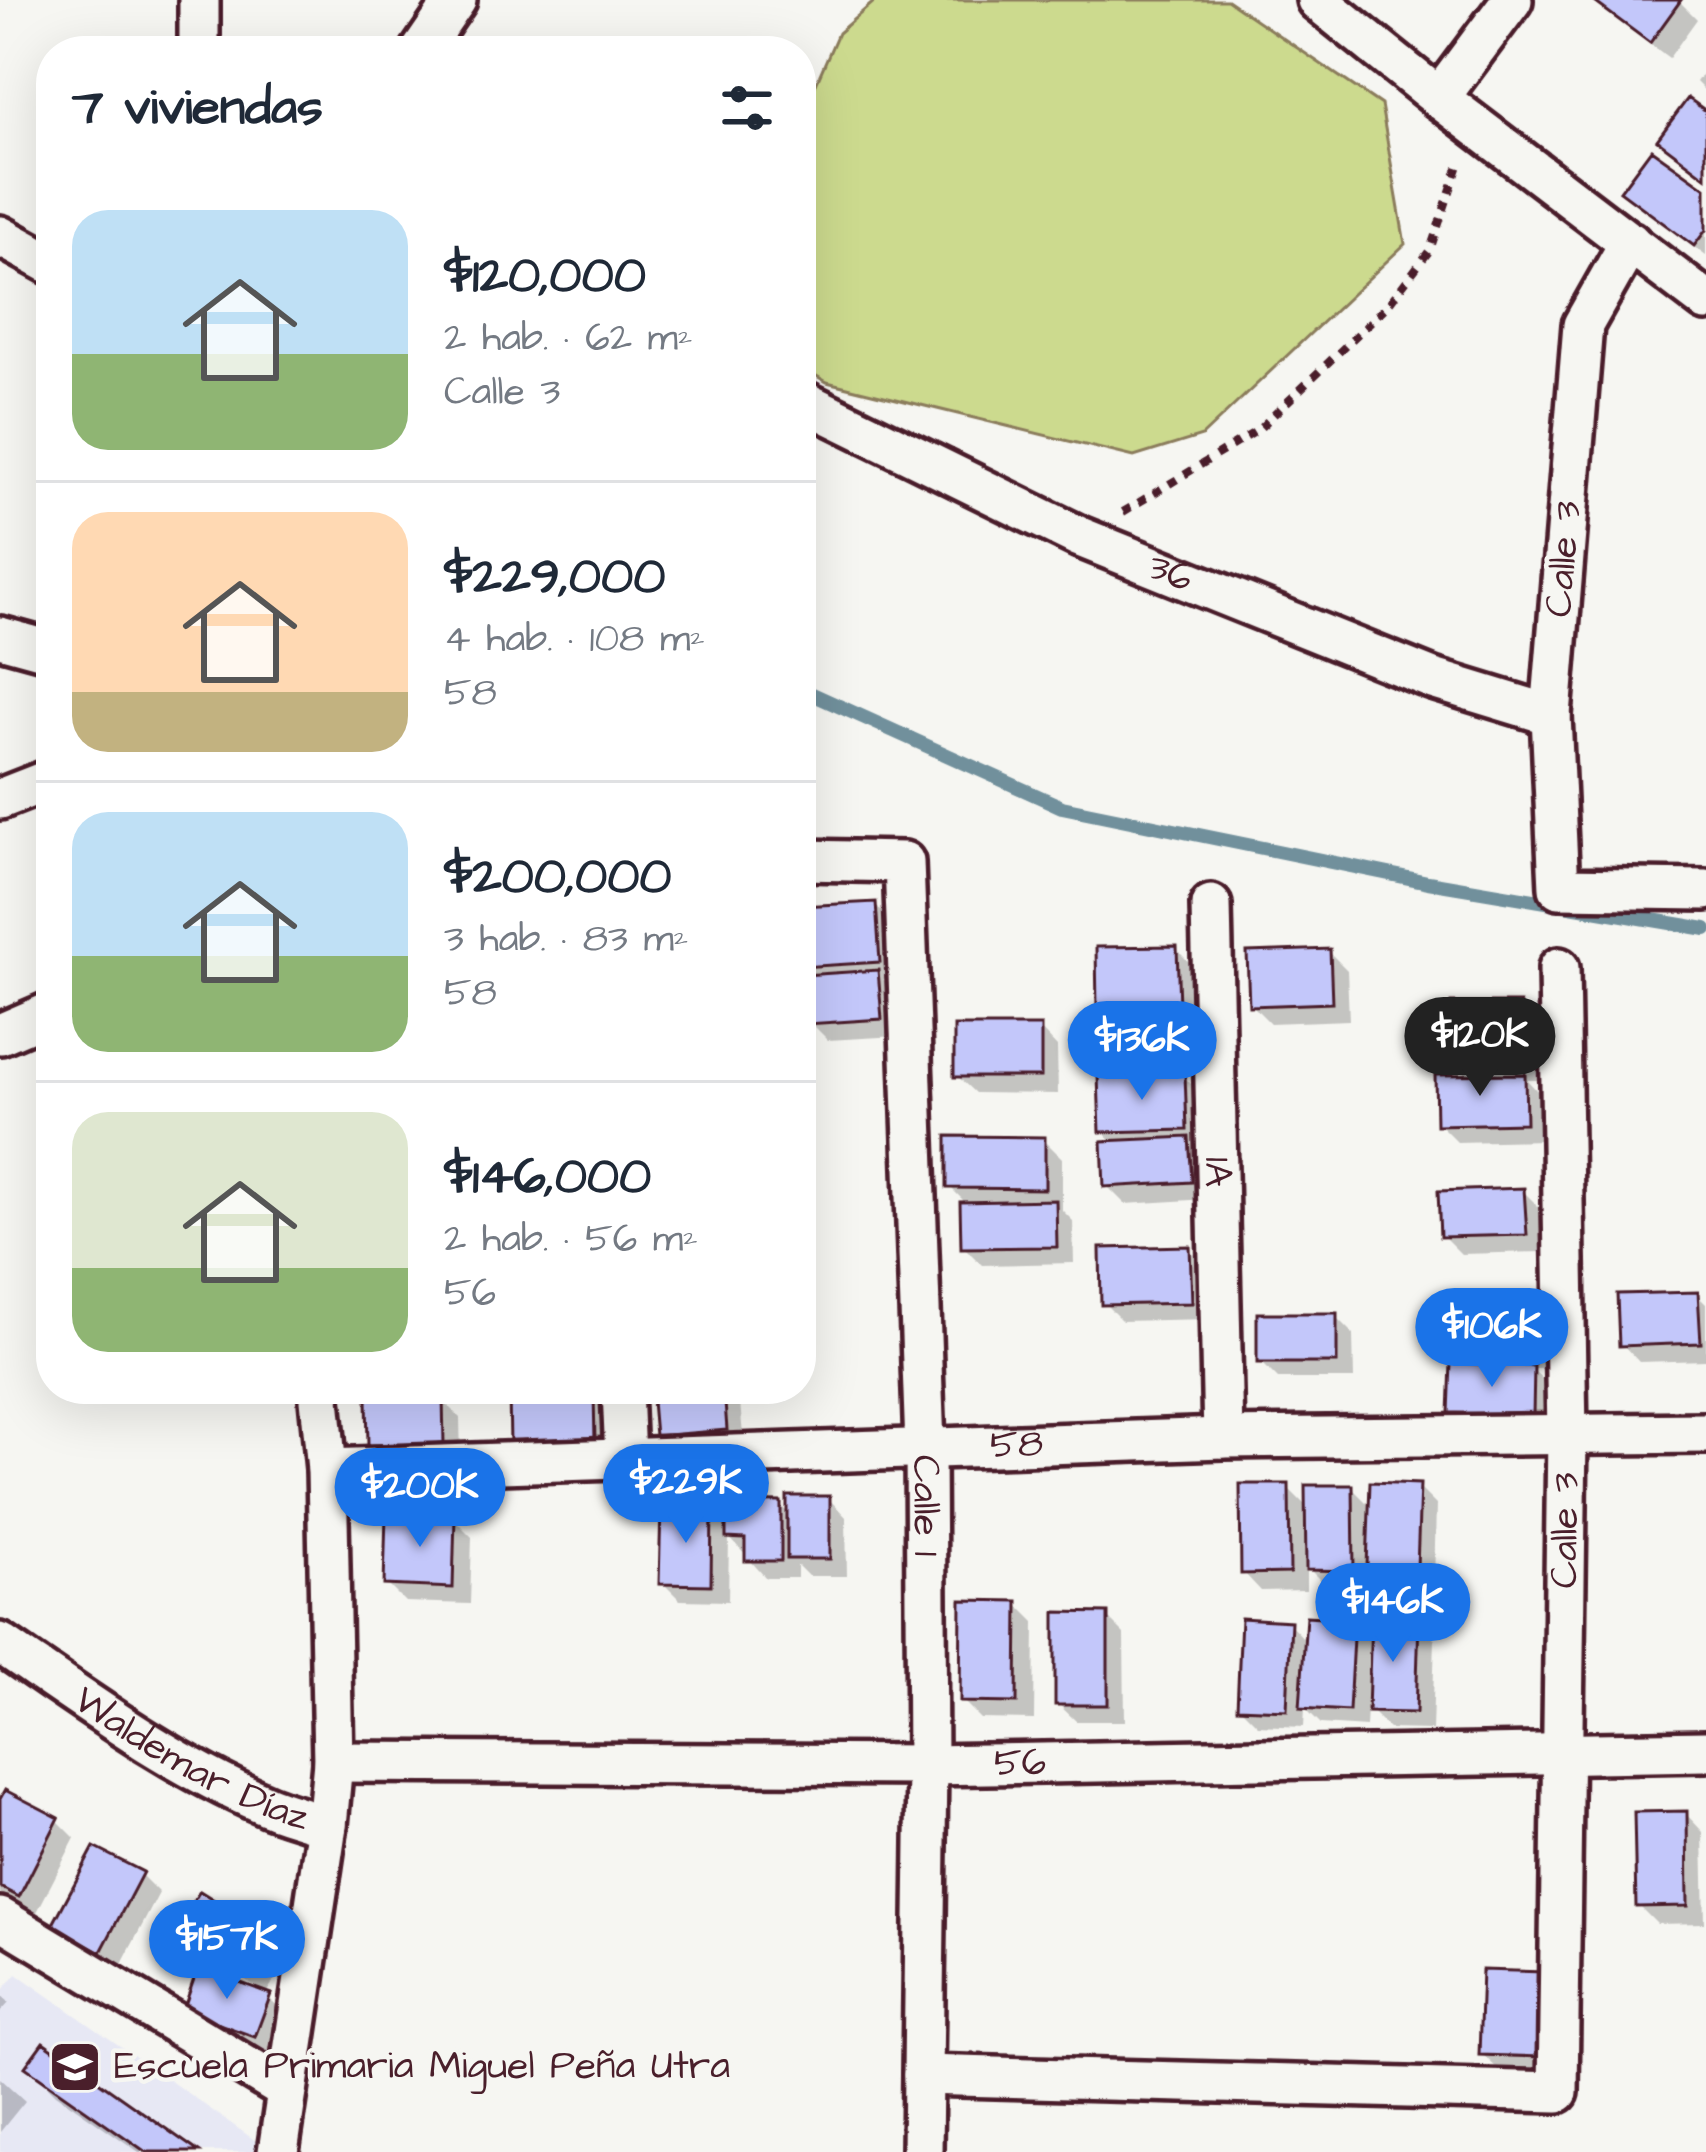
<!DOCTYPE html>
<html lang="es">
<head>
<meta charset="utf-8">
<style>
	:root { --surface:#fff; --page:#f2f2f3; --text:#1f2937; --muted:#747a83; --line:#e0e1e3; --accent:#1a73e8 }
	body { margin:0; font-family:"Architects Daughter",sans-serif; background:var(--page); color:var(--text); height:100vh; display:flex; flex-direction:column; font-size:45px; white-space:nowrap }
	* { box-sizing:border-box; margin:0 }
	p { font-size:39px; color:var(--muted) }
	.icon { flex:none; width:66px; height:66px; fill:none; stroke:currentColor; stroke-width:2; stroke-linecap:round; stroke-linejoin:round }
	.map { position:relative; flex:1; overflow:hidden }
	.side { position:absolute; left:36px; top:36px; width:780px; height:1368px; display:flex; flex-direction:column; background:var(--surface); border-radius:48px; box-shadow:0 12px 48px #0002 }
	.side>* { flex:none }
	.price { position:absolute; translate:-50% -102px; padding:0 27px; border-radius:42px; background:var(--accent); color:#fff; font-size:39px; line-height:78px; filter:drop-shadow(0 3px 6px #0008) }
	.price::after { content:''; position:absolute; left:50%; top:72px; width:36px; height:27px; margin-left:-18px; background:inherit; clip-path:polygon(0 0,100% 0,50% 100%) }
	.price.on { background:#222; color:#fff }
	ul { padding:0; list-style:none }
	li { display:flex; align-items:center; gap:36px; height:300px; padding:0 36px }
	li+li { border-top:3px solid var(--line) }
	li span { display:grid; place-items:center; flex:none; width:336px; height:240px; border-radius:36px; color:#555 }
	li>.icon { margin-inline-start:auto }
	span .icon { width:144px; height:144px; fill:#fffc; stroke-width:1 }
	li b { font-size:51px }
	h2 { display:flex; justify-content:space-between; align-items:center; height:144px; padding:0 36px; font-size:51px }
	.map>svg:first-child { display:block }
</style>
</head>
<body>
<div class="map">
<svg width="1706" height="2152" viewBox="0 0 1706 2152">
	<rect width="100%" height="100%" fill="#f6f6f2"/>
	<filter id="ink" filterUnits="userSpaceOnUse"><feTurbulence type="fractalNoise" baseFrequency=".00833" numOctaves="2"/><feDisplacementMap in="SourceGraphic" scale="24" xChannelSelector="R" yChannelSelector="G"/><feConvolveMatrix kernelMatrix="1 2 1 2 8 2 1 2 1" color-interpolation-filters="sRGB"/></filter>
	<g filter="url(#ink)">
		<path fill="#e7e8f4" d="M17 1974 256 2141 254 2152H0V1993Z"/>
		<path fill="#ccda8e" stroke="#8b7c5c" stroke-width="3" d="M876 0H1227L1381 105 1405 244 1202 436 1134 457 827 382 801 367V118L838 33Z"/>
		<path fill="#0003" d="M1592 0H1678L1697 19 1669 58Z
			M1706 68V92L1696 82Z
			M1624 191 1706 192V256L1642 208Z
			M875 905 893 923 897 978 883 979 895 991 898 1036 828 1040 810 1022 813 978 801 965V909Z
			M1176 949 1194 967 1196 1024 1118 1026 1100 1008Z
			M1329 952 1347 970 1349 1020 1270 1023 1252 1005Z
			M1519 1006 1536 1024 1537 1080H1527L1541 1095 1543 1140 1457 1142 1439 1124 1470 1078 1454 1062Z
			M1040 1029 1057 1047 1058 1094 975 1093 957 1076Z
			M1184 1077 1202 1095 1204 1147H1195L1206 1158 1208 1199 1125 1204 1107 1186 1115 1144 1103 1131Z
			M1044 1140 1062 1158V1210L1073 1221 1074 1263 982 1265 964 1247 963 1200 950 1187Z
			M1523 1191 1541 1209 1543 1252 1461 1254 1443 1236Z
			M1189 1249 1207 1267 1208 1319 1122 1321 1104 1303Z
			M1697 1295 1706 1304V1360L1639 1362 1622 1344Z
			M1533 1305 1551 1323V1369H1532L1551 1387 1550 1433 1470 1430 1452 1412 1466 1367 1448 1350Z
			M1335 1316 1353 1334 1354 1379H1278L1260 1361Z
			M376 1389H477V1401H443L460 1418 461 1460 389 1462 371 1444 388 1401Z
			M527 1389H615V1393H590L611 1413V1459Z
			M654 1389H727L740 1402 744 1447 676 1452 658 1434Z
			M1287 1487 1308 1508 1352 1488 1372 1508 1418 1487 1436 1505 1434 1585 1388 1583 1370 1565V1587H1327L1306 1566V1590L1261 1591 1244 1573Z
			M829 1499 846 1517 847 1576H808L797 1565V1578H766L729 1537 728 1601 680 1600 662 1582 711 1511 729 1528 780 1505 790 1515Z
			M454 1519 472 1537 470 1604 405 1602 387 1584Z
			M1017 1604 1035 1622 1034 1720 981 1719 963 1701Z
			M1106 1616 1124 1634 1125 1721H1076L1058 1704Z
			M1353 1622 1373 1642 1417 1622 1435 1640 1432 1730 1389 1729 1367 1707 1366 1727 1321 1724 1305 1708 1304 1727 1258 1725 1240 1707 1290 1624 1307 1642Z
			M0 1806 57 1820 75 1838 37 1912 0 1893Z
			M1686 1814 1703 1832 1705 1923 1657 1924 1639 1906Z
			M141 1875 159 1893 120 1968 74 1944 56 1926Z
			M178 1931 271 1940 289 1957 265 1995 287 2014 273 2053 204 2028 200 1971 262 1994 263 1991 196 1949Z
			M1484 1973 1559 2074 1500 2071 1482 2054Z
			M0 1995 9 2003 0 2013Z
			M29 2067 194 2152H139L56 2094Z
			M0 2078 25 2101 0 2132Z"/>
		<g fill="none" stroke-linecap="round" stroke-linejoin="round">
			<path stroke="#71909c" stroke-width="14" d="M801 689 1062 807 1428 882 1706 929"/>
		</g>
		<path fill="#c3c7fa" stroke="#4a1f2b" stroke-width="3" d="M1592 0H1681L1650 43Z
			M1688 98 1706 111V177L1657 140Z
			M1651 149 1706 188V230L1694 246 1620 191Z
			M876 902 880 962 801 967V906Z
			M1177 946 1179 1007 1097 1009 1096 947Z
			M1330 949 1332 1003 1249 1006 1247 952Z
			M878 970 882 1019 807 1024 804 975Z
			M1451 1003H1520L1521 1064 1451 1063Z
			M954 1026H1041V1077H954Z
			M1185 1074 1187 1130 1100 1132 1098 1076Z
			M1525 1074 1526 1123 1436 1125 1435 1075Z
			M947 1136 1045 1137V1189L947 1188Z
			M1189 1137 1192 1182 1104 1187 1102 1141Z
			M1524 1188 1527 1235 1440 1237 1438 1191Z
			M1056 1200 1057 1247 961 1248 960 1202Z
			M1190 1246 1192 1303 1101 1305 1100 1248Z
			M1698 1292 1701 1343 1619 1346 1617 1294Z
			M1446 1300 1535 1302V1352L1446 1351Z
			M1257 1313H1337V1363H1257Z
			M1451 1363 1534 1366 1533 1416 1449 1413Z
			M651 1389H724L727 1430 655 1436Z
			M594 1392 595 1442 510 1444 509 1394Z
			M443 1397 444 1444 368 1445 367 1398Z
			M1370 1482 1420 1484 1417 1568 1367 1566Z
			M1240 1484H1289L1290 1573 1241 1574Z
			M1305 1485H1353L1354 1571 1306 1570Z
			M787 1496H830V1559H787Z
			M726 1501 781 1502V1561H745V1539L726 1538Z
			M661 1506 712 1508 711 1585 659 1584Z
			M386 1513 455 1516 453 1588 384 1585Z
			M961 1600 1018 1601 1017 1703 960 1702Z
			M1055 1612 1108 1613V1705H1055Z
			M1306 1616 1354 1619 1349 1711 1300 1708Z
			M1371 1617 1419 1619 1416 1713 1368 1712Z
			M1241 1618 1291 1621 1287 1710 1237 1708Z
			M5 1790 59 1818 19 1897 0 1887V1799Z
			M1687 1811 1688 1906 1636 1907 1634 1812Z
			M94 1847 143 1872 101 1952 52 1926Z
			M200 1891 273 1937 247 1977 174 1931Z
			M198 1967 271 1994 255 2037 183 2011Z
			M1482 1970 1545 1972 1543 2057 1479 2055Z
			M43 2042 199 2152H146L25 2067Z"/>
		<g fill="none" stroke-linecap="round" stroke-linejoin="round">
			<g stroke="#4a1f2b" stroke-width="48">
				<g id="street">
					<path d="M199 0V51"/>
					<path d="M1317 0 1439 98 1706 301"/>
					<path d="M421 51 456 0"/>
					<path d="M1439 98 1512 0"/>
					<path d="M0 236 51 264"/>
					<path d="M1630 242 1583 325 1551 715 1559 888 1706 890"/>
					<path id="s1" d="M801 400 1080 537 1433 679 1551 715"/>
					<path d="M0 637 51 651"/>
					<path d="M0 799 51 779"/>
					<path id="s2" d="M801 860 904 862 925 1447 927 1765 922 2152"/>
					<path id="s3" d="M1211 905 1223 1438"/>
					<path d="M0 1034 51 1012"/>
					<path d="M622 1389 625 1459"/>
					<path id="s4" d="M327 1469 1223 1438 1706 1433"/>
					<path id="s5" d="M0 1643C85 1701 170 1764 264 1804 284 1813 306 1818 327 1825"/>
					<path id="s6" d="M333 1762 927 1765 1706 1751"/>
					<path d="M0 1918 287 2091"/>
					<path id="s7" d="M923 2075 1558 2092 1567 1435 1559 968"/>
					<path d="M278 2152 327 1825 333 1762 327 1469 319 1389"/>
				</g>
			</g>
			<path stroke="#4a1f2b" stroke-width="8" stroke-dasharray="9 9" stroke-linecap="butt" d="M1123 512 1258 430 1387 306 1430 250 1460 162"/>
			<use href="#street" stroke="#f6f6f2" stroke-width="39"/>
		</g>
	</g>
	<defs>
		<g id="school-square" transform="scale(2.7)"><rect x="-9" y="-9" width="18" height="18" rx="4" fill="#4a1f2b" stroke="#f6f6f2"/><path d="M0-5L7-2L0 1L-7-2ZM-4 1L0 2.5L4 1V4Q0 6-4 4Z" fill="#fff"/></g>
	</defs>
	<g fill-rule="evenodd">
		<use href="#school-square" x="75" y="2067"/>
	</g>
	<g text-anchor="middle" dominant-baseline="central" stroke-width="9" stroke-linejoin="round" paint-order="stroke">
		<g font-size="39" fill="#4a1f2b" stroke="#f6f6f2">
			<text transform="translate(1564 559) rotate(-85)">Calle 3</text>
			<text stroke="none"><textPath href="#s1" startOffset="408">36</textPath></text>
			<text stroke="none"><textPath href="#s3" startOffset="267">1A</textPath></text>
			<text stroke="none"><textPath href="#s4" startOffset="690">58</textPath></text>
			<text stroke="none"><textPath href="#s2" startOffset="747">Calle 1</textPath></text>
			<text stroke="none"><textPath href="#s7" startOffset="1197">Calle 3</textPath></text>
			<text stroke="none"><textPath href="#s5" startOffset="225">Waldemar Díaz</textPath></text>
			<text stroke="none"><textPath href="#s6" startOffset="687">56</textPath></text>
		</g>
		<g font-size="39" fill="#4a1f2b" stroke="#f6f6f2" text-anchor="start">
			<text x="114" y="2067">Escuela Primaria Miguel Peña Utra</text>
		</g>
	</g>
</svg>
<b class="price on" style="left:1480px;top:1099px">$120K</b>
<b class="price" style="left:1142px;top:1103px">$136K</b>
<b class="price" style="left:1492px;top:1390px">$106K</b>
<b class="price" style="left:686px;top:1546px">$229K</b>
<b class="price" style="left:420px;top:1550px">$200K</b>
<b class="price" style="left:1393px;top:1665px">$146K</b>
<b class="price" style="left:227px;top:2002px">$157K</b>
<section class="side">
<h2>7 viviendas<svg class="icon" aria-label="filters" viewBox="0 0 24 24"><path d="M4 7h16M4 17h16"/><circle cx="9" cy="7" r="2"/><circle cx="15" cy="17" r="2"/></svg></h2>
<ul>
<li><span style="background:linear-gradient(#bfe0f5 60%,#8fb573 0)"><svg class="icon" aria-label="home" viewBox="0 0 24 24"><path d="M3 11l9-7 9 7M6 9v11h12V9"/></svg></span><div><b>$120,000</b><p>2 hab. · 62 m²</p><p>Calle 3</p></div></li>
<li><span style="background:linear-gradient(#ffd9b3 75%,#c2b280 0)"><svg class="icon" aria-label="home" viewBox="0 0 24 24"><path d="M3 11l9-7 9 7M6 9v11h12V9"/></svg></span><div><b>$229,000</b><p>4 hab. · 108 m²</p><p>58</p></div></li>
<li><span style="background:linear-gradient(#bfe0f5 60%,#8fb573 0)"><svg class="icon" aria-label="home" viewBox="0 0 24 24"><path d="M3 11l9-7 9 7M6 9v11h12V9"/></svg></span><div><b>$200,000</b><p>3 hab. · 83 m²</p><p>58</p></div></li>
<li><span style="background:linear-gradient(#dfe7d0 65%,#8fb573 0)"><svg class="icon" aria-label="home" viewBox="0 0 24 24"><path d="M3 11l9-7 9 7M6 9v11h12V9"/></svg></span><div><b>$146,000</b><p>2 hab. · 56 m²</p><p>56</p></div></li>
</ul>
</section>
</div>
</body>
</html>
